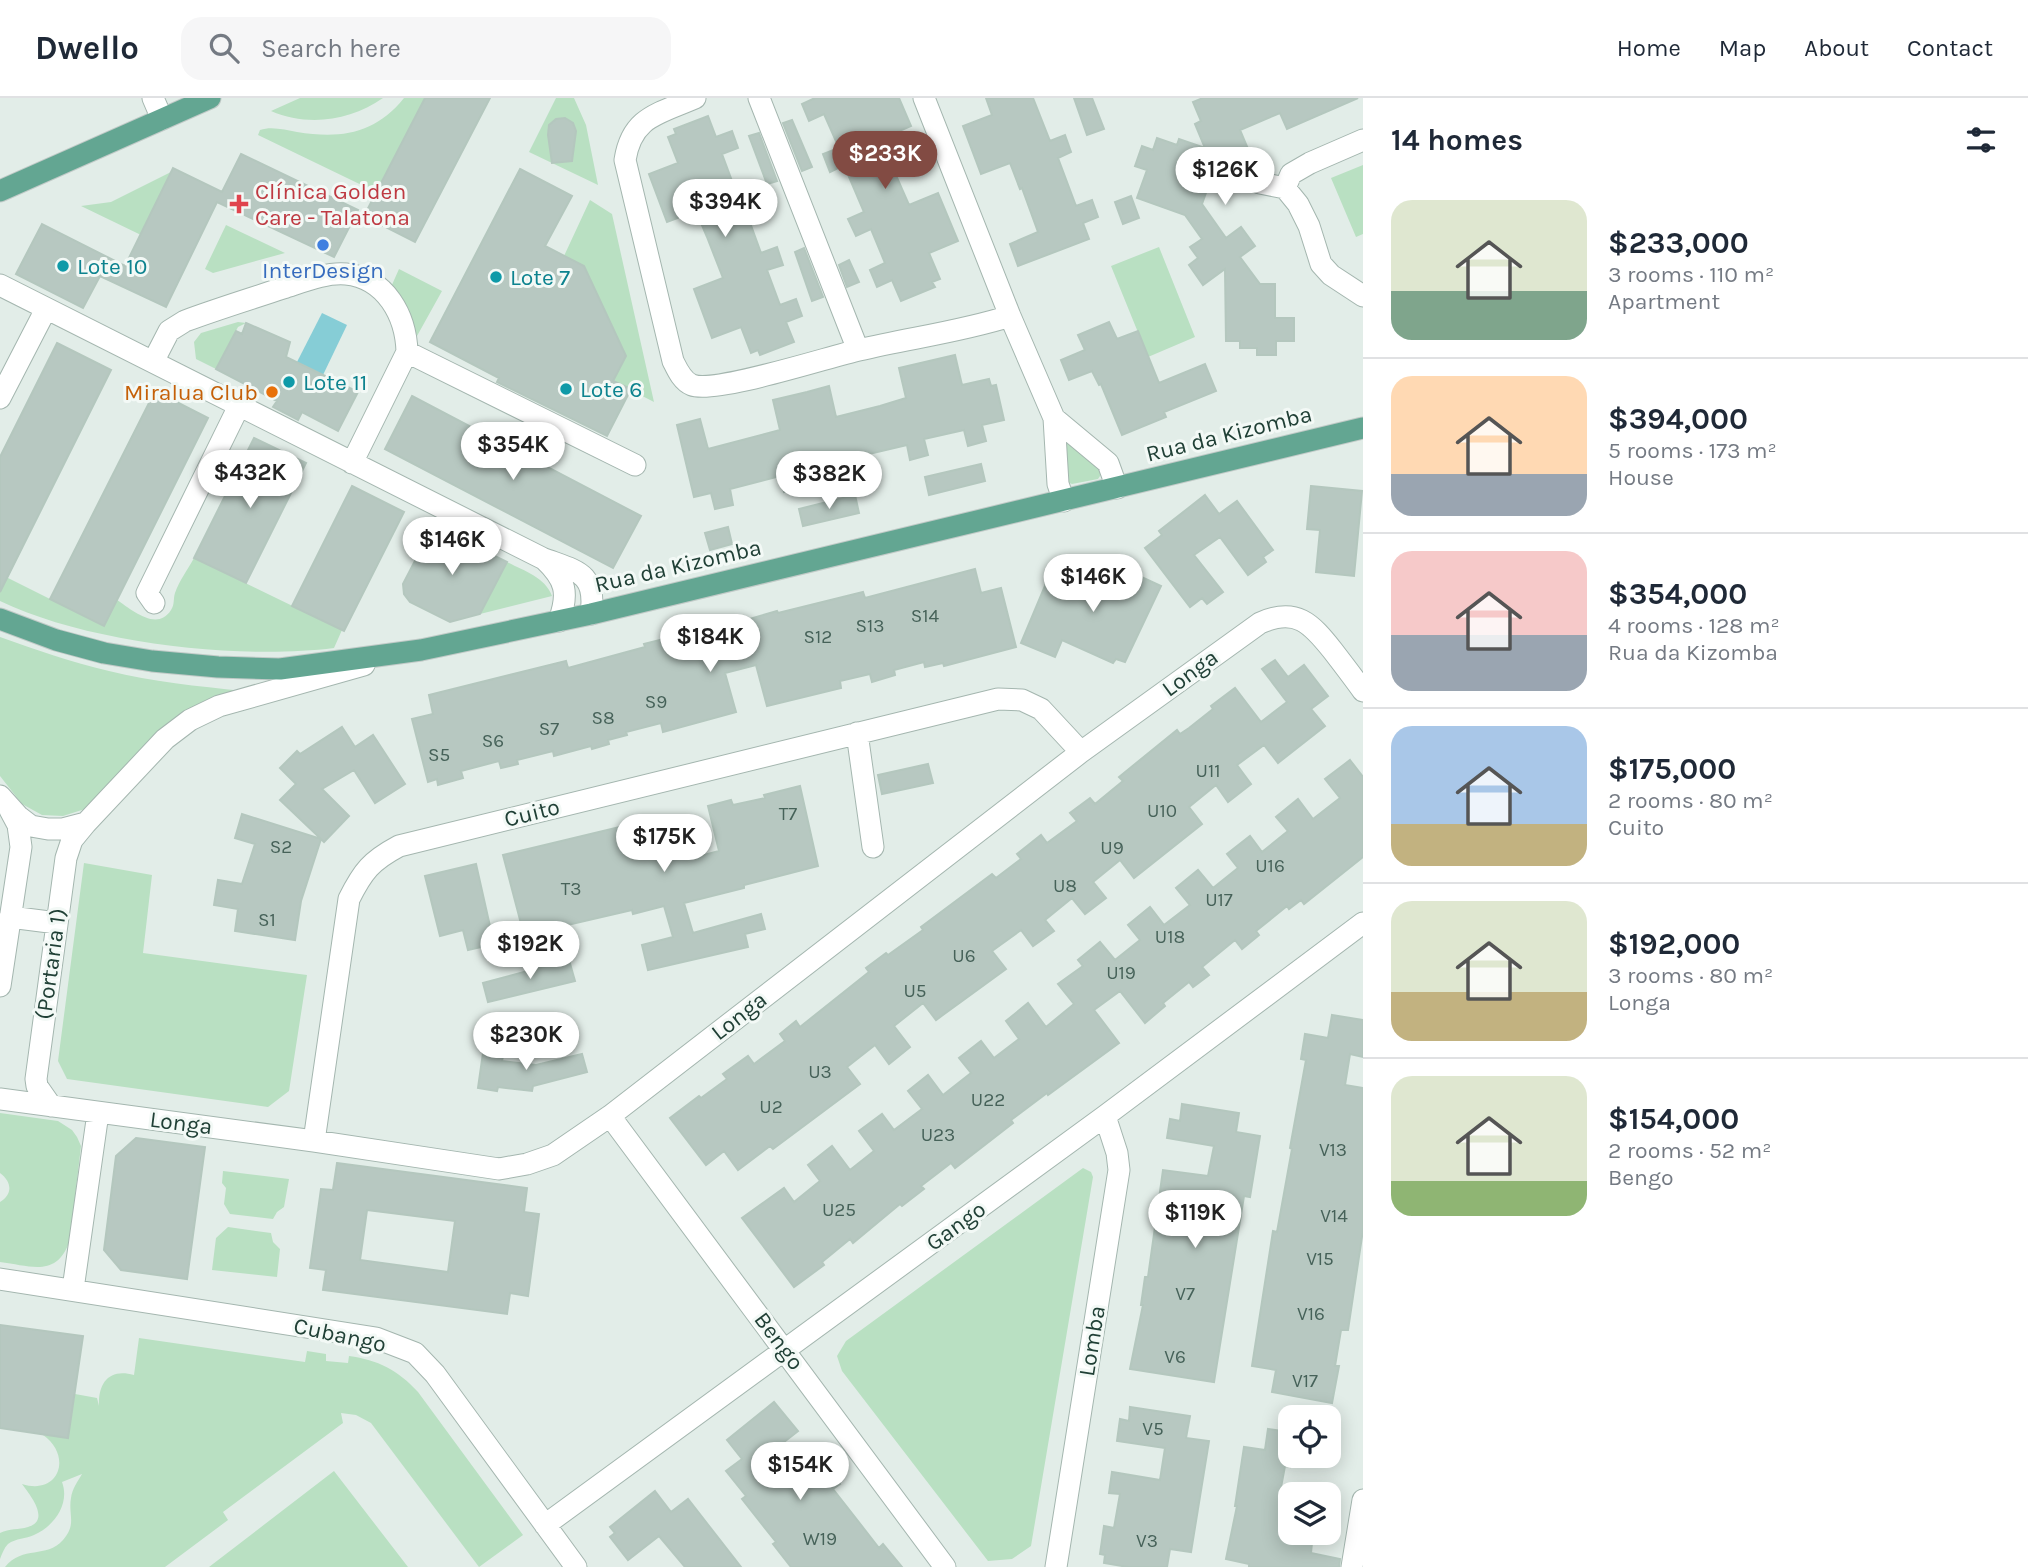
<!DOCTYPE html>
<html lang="en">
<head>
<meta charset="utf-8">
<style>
	:root { --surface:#fff; --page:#f6f6f7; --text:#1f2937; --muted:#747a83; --line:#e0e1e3; --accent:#824b43 }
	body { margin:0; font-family:Karla,sans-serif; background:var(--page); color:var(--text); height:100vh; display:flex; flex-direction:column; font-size:26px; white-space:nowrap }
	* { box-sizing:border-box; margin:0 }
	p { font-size:23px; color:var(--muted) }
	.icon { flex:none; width:38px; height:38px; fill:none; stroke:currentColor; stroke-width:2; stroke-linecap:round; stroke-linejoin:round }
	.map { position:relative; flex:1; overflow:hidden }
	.panel { display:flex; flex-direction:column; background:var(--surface); width:665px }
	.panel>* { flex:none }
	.buttons { position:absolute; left:1278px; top:1307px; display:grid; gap:14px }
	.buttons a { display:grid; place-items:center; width:63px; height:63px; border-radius:14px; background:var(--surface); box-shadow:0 4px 18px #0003; font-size:35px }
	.price { position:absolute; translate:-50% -60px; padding:0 16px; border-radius:24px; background:#fff; color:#222; font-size:23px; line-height:46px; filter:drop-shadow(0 2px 4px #0008) }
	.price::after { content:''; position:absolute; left:50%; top:42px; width:21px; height:16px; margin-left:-10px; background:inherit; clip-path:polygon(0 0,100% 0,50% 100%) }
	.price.selected { background:var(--accent); color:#fff }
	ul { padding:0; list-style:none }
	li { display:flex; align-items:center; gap:21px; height:175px; padding:0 28px }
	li+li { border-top:2px solid var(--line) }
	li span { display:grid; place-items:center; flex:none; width:196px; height:140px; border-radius:21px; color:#555 }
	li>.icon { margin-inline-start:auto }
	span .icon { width:84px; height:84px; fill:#fffc; stroke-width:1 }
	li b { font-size:30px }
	h2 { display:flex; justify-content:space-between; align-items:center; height:84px; padding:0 28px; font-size:30px }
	header { display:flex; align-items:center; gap:42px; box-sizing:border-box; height:98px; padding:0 35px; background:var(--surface); border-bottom:2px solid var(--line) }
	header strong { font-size:33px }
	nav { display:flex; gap:38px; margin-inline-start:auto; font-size:24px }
	.search { width:490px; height:63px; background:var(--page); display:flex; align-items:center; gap:18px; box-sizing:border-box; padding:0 24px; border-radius:21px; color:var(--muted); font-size:26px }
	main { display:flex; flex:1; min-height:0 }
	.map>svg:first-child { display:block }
</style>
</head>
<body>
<header>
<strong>Dwello</strong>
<div class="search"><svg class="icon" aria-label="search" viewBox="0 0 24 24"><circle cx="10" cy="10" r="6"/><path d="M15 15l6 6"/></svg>Search here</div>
<nav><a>Home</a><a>Map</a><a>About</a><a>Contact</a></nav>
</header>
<main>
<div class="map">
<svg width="1363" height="1469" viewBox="0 0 1363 1469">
	<rect width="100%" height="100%" fill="#e2ede8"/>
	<path fill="#b9e0c2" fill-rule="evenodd" d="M300 0H383C350 23 308 29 271 13Z
		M404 0H425L376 94 258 37 260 32C272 28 285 32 297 34 341 41 375 36 404 0Z
		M556 0H574L586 27 598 87 529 54ZM565 20C581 29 573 48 572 63L552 65 548 37 549 27 556 21Z
		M1363 67V136L1356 139 1331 80Z
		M171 74 141 137 81 108 111 104Z
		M590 102 612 116 654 304 613 283 621 267 564 158Z
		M226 127 285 155 213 175 205 171Z
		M1159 149 1195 239 1148 259 1111 168Z
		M399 171 442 193 417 238 411 220 391 189Z
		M238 224 246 225 238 229 216 271 196 261 194 244 201 235Z
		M1064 337 1101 366 1102 375 1098 381 1072 386 1067 384Z
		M194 460 342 532 334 550C238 562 87 545 0 503V476L104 528 117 502C132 512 157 534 171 512 175 506 173 501 175 495 179 483 188 471 194 460Z
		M507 464C524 473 545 479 552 498L480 516Z
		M0 539C36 552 71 564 109 573 152 584 198 588 243 593L85 711 63 718 42 717 22 706 0 678Z
		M84 765 152 777 143 855 307 877 289 993 268 1009 67 981 58 963Z
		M0 1015 58 1023 72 1032 77 1039 81 1048 70 1142C57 1180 32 1168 0 1164V1104C13 1096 12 1084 0 1075Z
		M1083 1070 1091 1074 1093 1079 1031 1448 1012 1461 988 1463 842 1273 837 1258 846 1243Z
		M223 1073 289 1081 284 1109 277 1114 273 1121 230 1116 224 1106 226 1090 222 1085Z
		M228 1129 271 1135 273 1144 280 1151 277 1179 212 1172 216 1140Z
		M139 1240 305 1264 307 1253 326 1256V1263L348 1265 349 1258C378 1262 398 1272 418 1294L523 1437 479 1469 371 1325 356 1317 341 1315 343 1325 223 1414 228 1422 165 1469H5C23 1447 46 1461 63 1442 77 1426 68 1417 71 1400 72 1391 78 1383 82 1376L62 1384C70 1405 55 1428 34 1437 26 1441 16 1440 8 1446 4 1450 2 1456 0 1461V1435C10 1430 18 1432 28 1429 51 1422 30 1397 22 1386 59 1398 73 1358 43 1337L68 1340 75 1296 97 1300 99 1308C98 1285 109 1270 134 1277Z
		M334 1373 408 1469H209Z"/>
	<path fill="#86cdd6" d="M322 215 347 227 323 277 297 264Z"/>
	<path fill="#b7c8c1" stroke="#b4c7be" stroke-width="2" fill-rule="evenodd" d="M425 0H490L415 144 364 118Z
		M815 0H899L911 28 883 40 891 66 909 107 938 95 958 143 929 155 940 181 932 184 935 189 901 203 892 182 877 189 870 172 885 165 871 131 856 138 848 121 864 114 844 67 830 74 823 56 839 50 824 16 809 23 802 6Z
		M986 0H1033L1050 43 1065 37 1071 54 1058 60 1076 108 1092 102 1098 119 1083 125 1089 141 1018 168 1010 146 1038 134 1022 90 1020 91 1010 65 981 76 963 28 992 17Z
		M1074 0H1092L1104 31 1087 37Z
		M1203 0H1358L1287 31 1280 15 1240 32 1248 51 1217 64 1202 106 1226 140 1241 129 1255 148 1240 159 1260 186H1275V220H1294V243H1276V257H1257V250H1240V243H1226L1225 171 1203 187 1189 167 1198 160 1190 149 1202 141 1185 117 1137 100 1147 72 1135 68 1142 48 1153 52 1157 40 1177 47 1179 41 1205 50 1195 26 1201 23 1193 4Z
		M708 18 716 39 732 33 738 50 722 56 735 91 751 85 757 102 744 108 761 155 777 149 783 167 767 172 780 207 796 201 802 218 786 224 794 244 760 257 758 252 751 255 741 229 712 240 694 191 723 180 707 139 696 113 667 124 649 76 678 65 668 39 676 36 674 31Z
		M565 20 573 25 576 33 572 63 552 65 548 37 549 27 556 21Z
		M792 22 812 69 802 73 783 25Z
		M759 35 777 83 767 86 749 38Z
		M241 56 358 112 334 159 217 104 166 209 100 178 83 210 16 176 42 126 125 168 173 70 222 94Z
		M520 71 572 98 545 148 584 168 626 258 613 283 631 291 607 338 497 284 499 280 430 244Z
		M1131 98 1139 120 1123 126 1115 104Z
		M804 150 823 199 812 203 795 154Z
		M849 162 859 184 847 189 839 167Z
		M1109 224 1117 241 1138 233 1159 285 1205 266 1216 293 1164 314 1166 319 1122 337 1101 286 1099 287 1092 273 1069 282 1061 262 1085 252 1078 237Z
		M246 225 290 244 286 259 358 294 338 333 302 314 298 322 273 309 277 303 216 271 236 233 242 236Z
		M57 245 111 272 0 494V359Z
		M955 257 962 287 989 281 991 288 996 287 1004 322 982 327 986 343 968 348 964 332 924 341 928 357 910 362 907 347 856 359 860 375 842 379 839 363 817 368 798 373 802 389 784 394 780 378 730 391 733 407 715 411 711 395 694 399 677 327 700 321 708 351 780 332 773 302 807 294 829 288 836 319 880 308 906 300 899 270Z
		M155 293 208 320 104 528 50 501Z
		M412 298 641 418 613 470 385 351Z
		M254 340 306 365 246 485 194 460Z
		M981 366 985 383 929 397 925 379Z
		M352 388 404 414 344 533 292 508Z
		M1311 388 1362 393 1354 478 1316 474 1320 432 1307 431Z
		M855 397 859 415 803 428 799 411Z
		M1205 397 1219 416 1237 403 1273 452 1263 459 1266 464 1248 477 1220 439 1194 457 1223 494 1207 506 1202 500 1190 509 1145 450 1162 437 1159 433Z
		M433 428 507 464 480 516 450 524 410 504 404 496 403 486Z
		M728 429 732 446 710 452 705 435Z
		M1111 465 1161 488 1125 564 1116 561 1113 565 1062 542 1055 559 1021 545 1047 483 1067 491 1075 470 1103 481Z
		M975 471 981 495 1001 490 1016 549 944 568 943 565 925 569 924 564 894 572 895 577 872 584 870 576 840 583 841 590 767 608 756 567 725 575 736 614 663 634 661 625 626 634 627 637 608 642 609 646 592 651 591 648 554 658 553 653 517 662 518 666 501 670 499 663 461 673 463 680 438 687 437 681 428 684 412 621 433 616 429 597 566 563 568 570 645 549 644 546 672 539 674 543 777 513 778 515 863 494 865 500Z
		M1275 562 1288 579 1304 567 1328 598 1311 611 1325 628 1278 665 1264 647 1237 667 1251 686 1228 704 1216 687 1189 709 1202 726 1134 780 1120 762 1093 784 1106 800 1085 816 1072 800 1045 822 1054 833 1033 848 1021 832 992 853 1006 871 936 922 923 905 894 928 910 949 889 966 875 947 847 969 860 986 773 1051 770 1048 738 1072 724 1053 706 1067 670 1020 699 998 701 1000 727 981 723 976 748 958 754 966 785 943 780 936 796 923 800 929 869 874 866 870 886 855 888 857 923 832 921 829 992 776 996 780 1021 761 1017 756 1041 737 1047 745 1077 723 1070 715 1090 700 1095 706 1123 683 1119 679 1177 632 1180 636 1189 630 1213 611 1211 608 1235 590 1261 624 1287 604 1262 571Z
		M342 629 355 649 373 637 405 686 375 705 354 672 322 691 349 718 324 744 321 741 301 803 295 842 235 833 238 811 214 807 218 782 242 786 255 746 235 740 242 716 321 741 280 702 296 686 280 670 297 653 300 656Z
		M1350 662 1363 679V759L1304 806 1301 802 1289 811 1287 808 1256 833 1259 837 1242 851 1235 842 1202 869 1209 877 1193 889 1189 884 1163 905 1165 908 1145 925 1120 893 1094 912 1119 945 1048 997 1047 995 1011 1022 1013 1025 955 1070 951 1065 921 1088 924 1091 902 1108 900 1106 853 1145 850 1141 822 1164 824 1167 794 1189 742 1120 784 1090 794 1104 820 1083 808 1067 832 1048 850 1072 874 1053 859 1033 882 1016 894 1032 922 1011 908 993 928 977 943 997 971 975 959 960 981 943 994 960 1019 941 1006 923 1028 905 1046 929 1074 906 1058 886 1083 868 1078 862 1100 844 1115 862 1140 842 1128 827 1150 809 1164 827 1190 807 1176 790 1198 772 1213 790 1238 770 1227 756 1250 738 1262 754 1288 733 1276 719 1298 701 1313 721 1340 700 1325 681Z
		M928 666 933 685 882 696 878 677Z
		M800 688 818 768 744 787V790L684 805 693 835 761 816 765 831 745 836 748 849 648 872 642 847 673 839 664 808 633 816 632 812 524 837 503 757 624 728 627 739 662 729 660 722 677 718 689 761 719 753 708 708 731 702 733 707 765 700 764 697Z
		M476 766 494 846 468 852 463 832 440 838 425 778Z
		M569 862 575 883 488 904 483 885Z
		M1332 917 1363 922V959L1350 956 1345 987 1363 990V1132L1348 1232H1341L1335 1268H1339L1332 1305 1272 1294 1276 1272 1252 1268 1273 1133 1277 1134 1292 1051 1290 1050 1306 962 1301 961 1305 936 1328 940Z
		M483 955 503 958 502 963 536 967 582 956 587 974 533 988 532 993 498 989 497 993 478 990Z
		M1182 1006 1239 1015 1236 1034 1260 1038 1250 1099 1244 1098 1214 1284 1130 1271 1143 1207H1141L1145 1179H1148L1163 1072 1208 1078 1214 1048 1167 1040 1170 1021 1180 1023Z
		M136 1040 205 1049 187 1181 121 1172 104 1152 116 1058Z
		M337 1065 527 1090 524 1114 539 1116 528 1198 510 1195 507 1216 323 1192 326 1172 310 1170 321 1091 333 1092ZM367 1112 455 1123 448 1174 360 1162Z
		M0 1227 83 1238 68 1340 0 1330Z
		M774 1304 798 1333 766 1358 786 1383 817 1357 840 1386 833 1391 879 1450 883 1446 902 1469H791L773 1446 776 1444 742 1401 746 1398 726 1373 742 1361 727 1342Z
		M1130 1309 1190 1318 1186 1340 1209 1343 1191 1454 1170 1451 1167 1469H1128L1104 1465 1105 1457 1100 1456 1104 1428 1114 1430 1120 1396 1109 1395 1112 1374 1160 1382 1165 1350 1117 1343 1120 1321 1129 1323Z
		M1268 1331 1290 1334V1369L1285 1368 1279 1400 1290 1401V1435H1313L1311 1455 1340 1461 1339 1469H1249V1466L1226 1461 1237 1408H1235L1244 1349 1265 1352Z
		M655 1393 671 1414 688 1401 741 1469H685L659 1438 628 1462 610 1439 615 1435 610 1429Z"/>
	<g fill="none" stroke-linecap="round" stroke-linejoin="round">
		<g stroke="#a4b6af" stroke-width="23">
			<path id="minor" d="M153 0 162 21
				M695 0C659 16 632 18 625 62L673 263C677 271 682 283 692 287 715 296 828 259 859 252 909 240 960 234 1010 218
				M759 0 858 252
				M924 0 1010 218 1054 320 1058 386 1064 403
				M1363 42 1310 65 1291 76 1285 90 1298 106 1309 128 1321 166 1331 177 1363 198
				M1260 85 1285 90
				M0 187 542 460C576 473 597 474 591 516
				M407 254 635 367
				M153 264 169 233 185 223C217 211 250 201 283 190 302 184 326 174 346 176 386 180 406 218 407 254L352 365
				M0 300 46 211
				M1054 320 1108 365 1117 390
				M544 461C566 482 569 495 559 523
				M154 505 147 495 239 308
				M857 635 873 749
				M0 698 18 718 31 728 48 731H63L86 725 165 641 190 622 219 608 364 567
				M10 819 57 825
				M0 888 21 749 18 727 10 712
				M0 1001 314 1043 499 1071 527 1066 553 1057 610 1018 1081 654 1260 525C1296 509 1311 525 1333 553 1343 566 1353 579 1363 593
				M51 1008 37 988 36 981 66 760 72 742 86 725
				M610 1018 945 1469
				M314 1043 349 801C363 773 371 763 399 748L998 601 1022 602 1041 611 1081 654
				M0 1181 376 1240 415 1255 435 1276 576 1469
				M73 1191 98 1015
				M545 1427 1105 1018 1363 825
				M1056 1469 1119 1072 1117 1055 1105 1018
				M1352 1469 1363 1402"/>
		</g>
		<g stroke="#c1cac7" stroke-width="23">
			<path id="major" d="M0 93 210 0
				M0 521 56 542 104 555 152 563 218 569 280 571 421 552 591 516 1363 330"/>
		</g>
		<use href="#minor" stroke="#fff" stroke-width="21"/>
		<use href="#major" stroke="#63a692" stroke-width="21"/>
	</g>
	<path fill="#e0444e" stroke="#f3f9f6" stroke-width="2.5" d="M235.5 95.5h7v7h7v7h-7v7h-7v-7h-7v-7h7z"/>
	<circle fill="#3f7fe0" stroke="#f3f9f6" stroke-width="2.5" cx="323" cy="147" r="7"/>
	<g fill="#0f9aa8" stroke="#f3f9f6" stroke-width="2.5">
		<circle cx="63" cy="168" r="7"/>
		<circle cx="496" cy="179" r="7"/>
		<circle cx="289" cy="284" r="7"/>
		<circle cx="566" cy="291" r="7"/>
	</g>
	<circle fill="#e8710a" stroke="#f3f9f6" stroke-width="2.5" cx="272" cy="294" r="7"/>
	<g text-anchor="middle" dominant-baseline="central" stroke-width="6" stroke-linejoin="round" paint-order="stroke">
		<g font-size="19" fill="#466259">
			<text x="925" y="518">S14</text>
			<text x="870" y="528">S13</text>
			<text x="818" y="539">S12</text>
			<text x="656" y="604">S9</text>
			<text x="603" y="620">S8</text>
			<text x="549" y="631">S7</text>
			<text x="493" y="643">S6</text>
			<text x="439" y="657">S5</text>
			<text x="1208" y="673">U11</text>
			<text x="1162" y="713">U10</text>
			<text x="788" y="716">T7</text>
			<text x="281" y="749">S2</text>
			<text x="1112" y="750">U9</text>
			<text x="1270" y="768">U16</text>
			<text x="1065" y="788">U8</text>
			<text x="571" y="791">T3</text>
			<text x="1219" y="802">U17</text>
			<text x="267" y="822">S1</text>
			<text x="1170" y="839">U18</text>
			<text x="964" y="858">U6</text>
			<text x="1121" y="875">U19</text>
			<text x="915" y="893">U5</text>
			<text x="820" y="974">U3</text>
			<text x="988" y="1002">U22</text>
			<text x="771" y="1009">U2</text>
			<text x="938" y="1037">U23</text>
			<text x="1333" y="1052">V13</text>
			<text x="839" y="1112">U25</text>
			<text x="1334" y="1118">V14</text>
			<text x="1320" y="1161">V15</text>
			<text x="1185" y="1196">V7</text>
			<text x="1311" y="1216">V16</text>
			<text x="1175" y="1259">V6</text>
			<text x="1305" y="1283">V17</text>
			<text x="1153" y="1331">V5</text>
			<text x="820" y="1441">W19</text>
			<text x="1147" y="1443">V3</text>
		</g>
		<g font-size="23" fill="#be3a42" stroke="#f3f9f6" text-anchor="start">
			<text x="255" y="93">Clínica Golden<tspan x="255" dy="26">Care - Talatona</tspan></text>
		</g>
		<g font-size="23" fill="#0d838f" stroke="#f3f9f6" text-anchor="start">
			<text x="77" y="168">Lote 10</text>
			<text x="510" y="179">Lote 7</text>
			<text x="303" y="284">Lote 11</text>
			<text x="580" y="291">Lote 6</text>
		</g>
		<g font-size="23" fill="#366cbe" stroke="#f3f9f6">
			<text x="323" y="172">InterDesign</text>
		</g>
		<g font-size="23" fill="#c56008" stroke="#f3f9f6" text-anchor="end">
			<text x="258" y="294">Miralua Club</text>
		</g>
		<g font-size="23" fill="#204036" stroke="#f3f9f6">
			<text transform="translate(1229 336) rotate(-14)">Rua da Kizomba</text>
			<text transform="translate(678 468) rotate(-13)">Rua da Kizomba</text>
			<text transform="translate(1190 575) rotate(-36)">Longa</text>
			<text transform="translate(532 715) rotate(-14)">Cuito</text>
			<text transform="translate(51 866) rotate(-82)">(Portaria 1)</text>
			<text transform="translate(739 918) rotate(-38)">Longa</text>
			<text transform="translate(181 1025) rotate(7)">Longa</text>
			<text transform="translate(956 1128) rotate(-36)">Gango</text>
			<text transform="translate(340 1237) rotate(12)">Cubango</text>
			<text transform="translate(779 1243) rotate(53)">Bengo</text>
			<text transform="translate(1092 1243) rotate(-81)">Lomba</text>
		</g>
	</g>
</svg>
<div class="buttons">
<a><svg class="icon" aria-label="locate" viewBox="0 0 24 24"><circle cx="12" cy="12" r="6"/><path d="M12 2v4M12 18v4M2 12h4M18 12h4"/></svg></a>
<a><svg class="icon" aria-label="layers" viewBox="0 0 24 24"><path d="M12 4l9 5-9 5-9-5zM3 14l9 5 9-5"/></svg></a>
</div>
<b class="price selected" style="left:885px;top:93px">$233K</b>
<b class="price" style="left:1225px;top:109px">$126K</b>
<b class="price" style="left:725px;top:141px">$394K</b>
<b class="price" style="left:513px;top:384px">$354K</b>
<b class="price" style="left:250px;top:412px">$432K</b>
<b class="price" style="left:829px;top:413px">$382K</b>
<b class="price" style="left:452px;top:479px">$146K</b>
<b class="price" style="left:1093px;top:516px">$146K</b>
<b class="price" style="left:710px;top:576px">$184K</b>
<b class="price" style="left:664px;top:776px">$175K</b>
<b class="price" style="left:530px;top:883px">$192K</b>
<b class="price" style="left:526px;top:974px">$230K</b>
<b class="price" style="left:1195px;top:1152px">$119K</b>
<b class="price" style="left:800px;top:1404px">$154K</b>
</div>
<section class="panel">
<h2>14 homes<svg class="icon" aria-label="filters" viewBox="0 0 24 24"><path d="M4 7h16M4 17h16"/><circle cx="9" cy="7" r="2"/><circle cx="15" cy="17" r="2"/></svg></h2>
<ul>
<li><span style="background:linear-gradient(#dfe7d0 65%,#7fa58c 0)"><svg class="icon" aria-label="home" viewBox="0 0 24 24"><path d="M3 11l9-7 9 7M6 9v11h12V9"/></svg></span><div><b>$233,000</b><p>3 rooms · 110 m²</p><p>Apartment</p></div></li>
<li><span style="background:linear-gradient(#ffd9b3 70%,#9aa5b1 0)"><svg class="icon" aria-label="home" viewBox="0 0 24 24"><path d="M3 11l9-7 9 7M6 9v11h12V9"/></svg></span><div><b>$394,000</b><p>5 rooms · 173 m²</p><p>House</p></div></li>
<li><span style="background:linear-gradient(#f6c9c9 60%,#9aa5b1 0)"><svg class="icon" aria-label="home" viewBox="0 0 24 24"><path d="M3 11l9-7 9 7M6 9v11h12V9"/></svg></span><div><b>$354,000</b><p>4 rooms · 128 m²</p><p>Rua da Kizomba</p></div></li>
<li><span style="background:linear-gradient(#a9c7e8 70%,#c2b280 0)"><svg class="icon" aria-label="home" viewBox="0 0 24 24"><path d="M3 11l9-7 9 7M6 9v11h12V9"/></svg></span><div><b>$175,000</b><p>2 rooms · 80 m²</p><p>Cuito</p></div></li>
<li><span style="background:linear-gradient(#dfe7d0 65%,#c2b280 0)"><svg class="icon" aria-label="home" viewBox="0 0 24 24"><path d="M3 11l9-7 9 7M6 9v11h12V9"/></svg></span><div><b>$192,000</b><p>3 rooms · 80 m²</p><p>Longa</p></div></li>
<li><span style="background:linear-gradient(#dfe7d0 75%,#8fb573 0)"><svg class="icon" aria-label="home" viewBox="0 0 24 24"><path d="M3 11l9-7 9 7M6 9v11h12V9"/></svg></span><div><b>$154,000</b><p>2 rooms · 52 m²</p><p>Bengo</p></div></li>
</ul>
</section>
</main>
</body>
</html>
